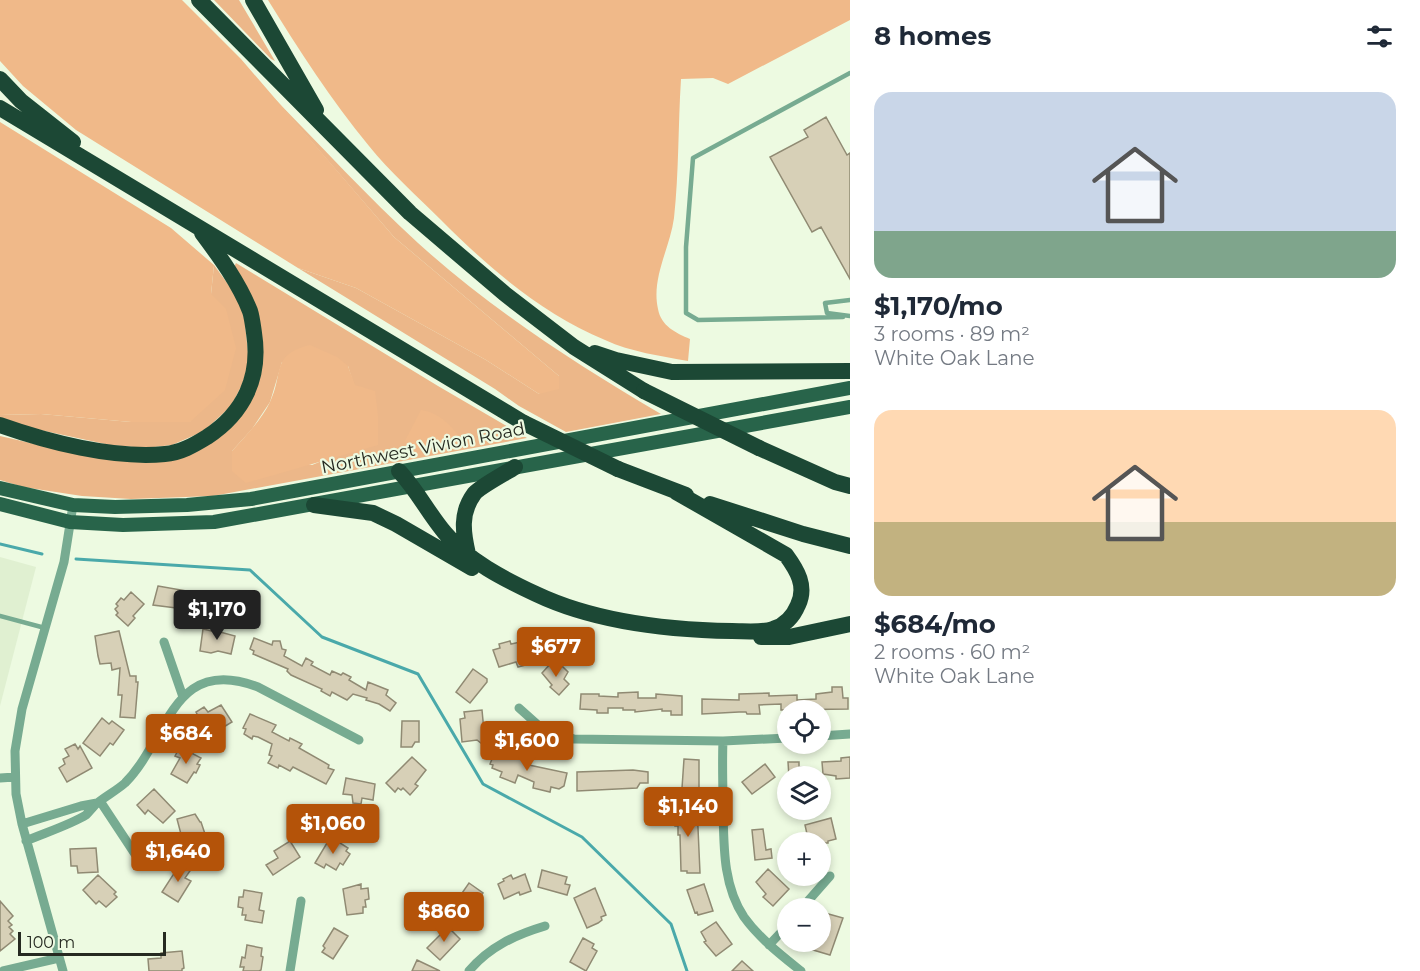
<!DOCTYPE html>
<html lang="en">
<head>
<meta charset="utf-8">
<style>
	:root { --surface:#fff; --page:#f6f6f7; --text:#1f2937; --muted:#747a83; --accent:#b45309 }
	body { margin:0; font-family:Montserrat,sans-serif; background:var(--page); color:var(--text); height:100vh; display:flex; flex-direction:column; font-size:22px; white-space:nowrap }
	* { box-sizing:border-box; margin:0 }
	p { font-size:20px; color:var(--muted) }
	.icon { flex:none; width:33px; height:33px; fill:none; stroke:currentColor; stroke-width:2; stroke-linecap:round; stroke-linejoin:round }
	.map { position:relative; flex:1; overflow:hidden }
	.details { display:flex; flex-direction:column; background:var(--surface); width:570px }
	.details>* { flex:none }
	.fabs { position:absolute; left:777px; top:700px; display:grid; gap:12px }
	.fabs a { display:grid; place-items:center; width:54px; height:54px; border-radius:50%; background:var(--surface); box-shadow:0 3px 9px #0003; font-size:30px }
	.scale { position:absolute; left:18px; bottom:15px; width:148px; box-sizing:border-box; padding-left:6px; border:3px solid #262a21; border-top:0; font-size:16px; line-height:21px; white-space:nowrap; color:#262a21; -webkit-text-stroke:4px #edfae1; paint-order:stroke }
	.price { position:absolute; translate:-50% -51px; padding:0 14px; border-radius:6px; background:var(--accent); color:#fff; font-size:20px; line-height:39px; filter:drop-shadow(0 2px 3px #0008) }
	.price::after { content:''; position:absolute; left:50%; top:36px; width:18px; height:14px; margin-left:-9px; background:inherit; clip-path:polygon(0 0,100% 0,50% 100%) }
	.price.current { background:#222; color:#fff }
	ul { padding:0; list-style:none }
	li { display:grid; align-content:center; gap:12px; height:318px; padding:0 24px }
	li span { display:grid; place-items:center; height:186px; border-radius:18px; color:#555 }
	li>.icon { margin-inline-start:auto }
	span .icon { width:108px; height:108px; fill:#fffc; stroke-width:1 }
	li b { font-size:26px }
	h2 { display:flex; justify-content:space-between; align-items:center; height:72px; padding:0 24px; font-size:26px }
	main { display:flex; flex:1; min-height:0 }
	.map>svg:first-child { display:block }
</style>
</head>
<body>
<main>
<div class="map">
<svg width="850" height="971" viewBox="0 0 850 971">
	<rect width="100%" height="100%" fill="#edfae1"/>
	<path fill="#e0f0d1" d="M0 557 36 567 0 706Z"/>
	<path fill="#ecb789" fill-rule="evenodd" d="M214 0H239L275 61 271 59Z
		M273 97C321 146 368 197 418 243 492 310 576 364 661 414L566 432 519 406 495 389 298 268 356 288 486 360 539 394 559 376 394 237Z
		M236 263 438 386 527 438 213 496 131 499 82 496 23 487 0 480V436L70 452 183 456 257 386 234 267ZM282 362 348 366 354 385 339 454 312 465 232 451 252 429 270 402Z
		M214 265 233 291 244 315 249 362 242 385 231 406 204 431 172 445 145 448 110 445 26 427 0 418V415L41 414 131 422H190L211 294Z"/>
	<path fill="#f0b989" d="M0 0H182L241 59 394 237 559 376V389L539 394 486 360 356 288 298 268 76 130 23 86 0 61Z
		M268 0H850V20L728 84 713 78 681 79C678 126 679 173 674 218 670 248 651 278 658 309 661 326 676 333 690 339L688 361C661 356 631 352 605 340 542 314 489 268 441 220 417 196 390 172 369 146 331 100 299 50 268 0Z
		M0 122 171 228 214 265 211 294 226 309 236 348 225 390 190 422H131L41 414 0 415Z
		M310 345 337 357 348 366 355 385 375 391 378 416V445L246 483 232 471V451C245 436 261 421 270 402 284 374 270 355 310 345Z
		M421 410C440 413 452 426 463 442L410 449 405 441Z"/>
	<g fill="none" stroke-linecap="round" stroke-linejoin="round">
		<path stroke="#4aa9aa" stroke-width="3" d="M0 544 42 554
			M76 559 250 570 322 637 418 674 483 784 582 837 671 924 687 971"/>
	</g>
	<path fill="#d7d0b7" stroke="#908a73" stroke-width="1.5" d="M826 117 847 155 850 153V279L821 227 812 232 770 157 808 137 804 130Z
		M158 586 187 591 184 609 153 605Z
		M131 592 144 604 133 616 135 618 128 626 116 615 118 613 115 609 118 606 116 604 121 598 124 600Z
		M214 625 221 627 220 632 235 636 231 654 218 651 211 653 200 651 203 629 212 631Z
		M119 631 130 676H136V682H138L135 718 120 717 122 695H118L120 668 112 670 111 663 100 664 98 656 95 636Z
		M254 638 272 645 273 641H280L282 649 286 650 284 656 302 666 306 658 313 662 311 665 330 675 332 671 341 675 343 673 351 677 349 680 366 690 368 682 388 690 386 695 396 703 390 711 379 704 366 700 367 698 353 694 347 700 332 692 330 696 321 691 322 689 291 675 287 671 288 669 253 654 254 651 250 649Z
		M510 641 511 644 520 642 522 647H524L529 664 518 667 516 662 499 667 493 650 500 648 499 644Z
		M552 662 560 668 562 666 568 672 564 679 569 684 559 695 550 687 552 685 542 673Z
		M473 669 487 679V682L470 703 456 692Z
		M832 687H842L843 698H848V709L781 710V704L759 705 760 714H747L746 712H739L702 714V699L739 700V694L769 693V696L797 695V700L816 699V694L832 692Z
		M638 692V698H656V694L682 696V715H671V711H662V709L635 712V710H623V708H608V713H597V710L580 709 581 694H599V696L618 697V693Z
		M221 705 232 722 199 742 190 727 200 720 196 712 204 707 208 712Z
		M482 710 484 731 494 740 487 748 477 740 462 742 460 719 465 718 464 712Z
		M250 714 276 725 272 732 289 741 290 738 302 744 299 748 329 765 328 768 334 770 326 784 293 767 290 771 279 765 278 768 268 763 272 756 269 755 272 744 258 737 253 736 252 739 244 734 246 729 243 728Z
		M102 718 109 724 112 721 124 730 113 745 110 743 100 756 83 743Z
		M402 721H419V742H415L412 747H401Z
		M75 744 78 749 80 746 92 768 67 782 59 768 65 764 63 759 69 756 65 749Z
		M180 747 201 758 197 764 200 765 196 773 194 772 187 783 171 774 180 758 175 756Z
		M496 749 527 759 526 762 530 764 529 765 567 773 564 786 559 789 551 787 550 792 533 788 534 782 518 775 515 783 500 777 502 772 492 768 493 765 490 764Z
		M412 757 426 770 415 784 418 786 410 795 403 788 401 790 398 788 395 792 386 783Z
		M850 757V778L836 779V776L823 774 822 762 841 761V758Z
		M684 759 699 760V788H682Z
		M788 762H799V767L812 769 813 777H789Z
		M765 764 775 777 752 794 742 782Z
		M633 770 648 772V783H640L637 788 577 791V772Z
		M346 778 375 784 373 800 362 798 361 804 353 803 352 795 343 794Z
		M154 789 175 811 163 823 148 810 145 814 137 805Z
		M675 806H697L700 873H687V871H681L680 835H678V826H675Z
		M195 814 200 822H201L206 837 210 839 205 849 187 857 177 819Z
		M831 818 836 839 828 841V843H809L805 825Z
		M763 829 766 850 771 849 772 858 755 860 752 830Z
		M290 841 300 857 273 875 266 865 278 858 274 851Z
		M331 841 335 844 337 841 348 848 346 851 350 854 343 865 340 863 336 870 326 864 324 868 315 863 327 843 329 844Z
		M96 848 98 872 78 873 77 866H71L70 849Z
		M182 861 192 868 185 878 191 881 178 902 162 892Z
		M768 869 789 889 773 906 763 897 766 894 756 882Z
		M542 870 567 877 565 884 570 885 567 895 538 887Z
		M525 874 531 891 520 895 519 892 504 899 498 884 504 881 503 879 511 875 513 879Z
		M98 875 116 892 114 894 117 897 106 907 99 901 96 904 83 890Z
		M469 883 483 893 477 901 480 903 472 913 462 906 464 903 460 900 462 897 460 896Z
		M361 884V889L368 888 369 899 365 900 366 907H363V913L347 915 343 889Z
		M704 884 713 911 698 915 697 912 695 913 687 890Z
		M595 888 606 915 601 917 602 920 598 923 587 928 574 898Z
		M244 890 262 893 259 910 264 911 262 923 245 920 246 915H242L243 908 238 907 239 897H243Z
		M0 901 13 916 8 921 12 925 9 927 13 931 10 934 15 939 0 951Z
		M825 913 843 918 830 955 813 950 816 942H820V921L823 922Z
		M716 922 732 944 716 956 704 942 706 941 701 932Z
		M445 924 460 939 440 960 427 948 442 933 440 930Z
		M334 928 348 936 333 959 322 952 325 948 323 946Z
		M583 938 594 944 592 948 597 951 586 971 570 962Z
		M247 945 262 948 261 956 263 957 261 970 259 971H243L244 967H240L242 957 245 958Z
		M182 951 184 968 182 969V971H149L148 959 161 958V953Z
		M417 960 440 971H412Z
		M742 961 753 971H732Z"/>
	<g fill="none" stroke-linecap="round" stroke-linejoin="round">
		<path stroke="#77ab91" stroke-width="4.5" d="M850 300 825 303 827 313 850 316
			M843 317 698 320 686 313V247L693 158 850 73
			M0 616 45 628"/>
		<path stroke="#77ab91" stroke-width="9" d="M164 642 183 697
			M519 708 538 725 549 731 574 739 723 741 788 738
			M820 736 850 734
			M723 741C722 763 723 784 723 806 724 843 722 884 744 917 759 938 781 955 801 971
			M0 778 15 777
			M100 801 135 854
			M22 824 81 806 97 803
			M26 841C42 834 72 824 86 815 89 812 92 808 95 805 104 797 116 791 125 783 169 739 172 654 258 687L359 740
			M801 909 830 876
			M769 945 788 925
			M3 971 59 958
			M63 971 22 824 16 794 15 751 22 709 64 562 73 505
			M290 971 301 901
			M469 971C489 947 515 935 545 926"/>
		<path stroke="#28644a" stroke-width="14" d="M0 488 73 505 115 507 187 505 251 499 850 388
			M0 504 70 522 123 525 214 522 850 407"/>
		<path stroke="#1c4835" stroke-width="16" d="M199 0 410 213 505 294 574 347 644 391
			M253 0 316 110
			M0 79 21 101 73 142
			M0 108 524 423
			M595 353 616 360 672 372 850 371
			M0 425C48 442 113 459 165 454 180 453 194 445 207 437 244 413 261 377 254 333 253 326 252 317 250 311 239 283 220 257 202 233
			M759 448 835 482 850 486
			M618 469 686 495
			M399 471C417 490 428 513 445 533 468 561 504 579 536 594 595 622 667 630 732 631 745 631 761 633 773 629 786 625 793 617 798 605 807 586 797 570 786 555L676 492
			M710 504 803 534 850 546
			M314 505 373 513 396 524 472 568
			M468 554C463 533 460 513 474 494 479 487 506 473 515 467
			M761 637H789L850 624"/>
		<path stroke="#1c4835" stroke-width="16" d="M644 391 759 448
			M524 423 618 469"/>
	</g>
	<g text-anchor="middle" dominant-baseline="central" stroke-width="4.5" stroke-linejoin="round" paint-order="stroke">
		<g font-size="18" fill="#262a21" stroke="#edfae1">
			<text transform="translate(423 448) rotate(-11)">Northwest Vivion Road</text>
		</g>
	</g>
</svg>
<div class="fabs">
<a><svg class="icon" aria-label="locate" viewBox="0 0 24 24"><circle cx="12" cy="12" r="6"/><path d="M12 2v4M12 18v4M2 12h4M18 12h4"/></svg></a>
<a><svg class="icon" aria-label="layers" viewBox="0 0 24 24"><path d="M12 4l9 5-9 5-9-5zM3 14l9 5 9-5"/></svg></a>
<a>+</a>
<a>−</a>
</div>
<div class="scale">100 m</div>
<b class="price current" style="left:217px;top:641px">$1,170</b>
<b class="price" style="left:556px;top:678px">$677</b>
<b class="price" style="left:186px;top:765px">$684</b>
<b class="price" style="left:527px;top:772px">$1,600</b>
<b class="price" style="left:688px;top:838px">$1,140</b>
<b class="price" style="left:333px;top:855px">$1,060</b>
<b class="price" style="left:178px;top:883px">$1,640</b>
<b class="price" style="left:444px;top:943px">$860</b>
</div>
<section class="details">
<h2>8 homes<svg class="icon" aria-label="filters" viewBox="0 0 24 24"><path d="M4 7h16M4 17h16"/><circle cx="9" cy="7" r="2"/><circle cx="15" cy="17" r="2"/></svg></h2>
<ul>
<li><span style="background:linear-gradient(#c9d6e8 75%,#7fa58c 0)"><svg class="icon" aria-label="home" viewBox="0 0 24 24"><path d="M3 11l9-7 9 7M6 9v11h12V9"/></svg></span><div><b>$1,170/mo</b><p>3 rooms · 89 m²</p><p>White Oak Lane</p></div></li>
<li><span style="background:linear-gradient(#ffd9b3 60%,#c2b280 0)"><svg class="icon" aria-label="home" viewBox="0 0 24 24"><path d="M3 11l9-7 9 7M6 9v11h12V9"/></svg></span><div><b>$684/mo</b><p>2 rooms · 60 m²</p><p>White Oak Lane</p></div></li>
</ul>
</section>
</main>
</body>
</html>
